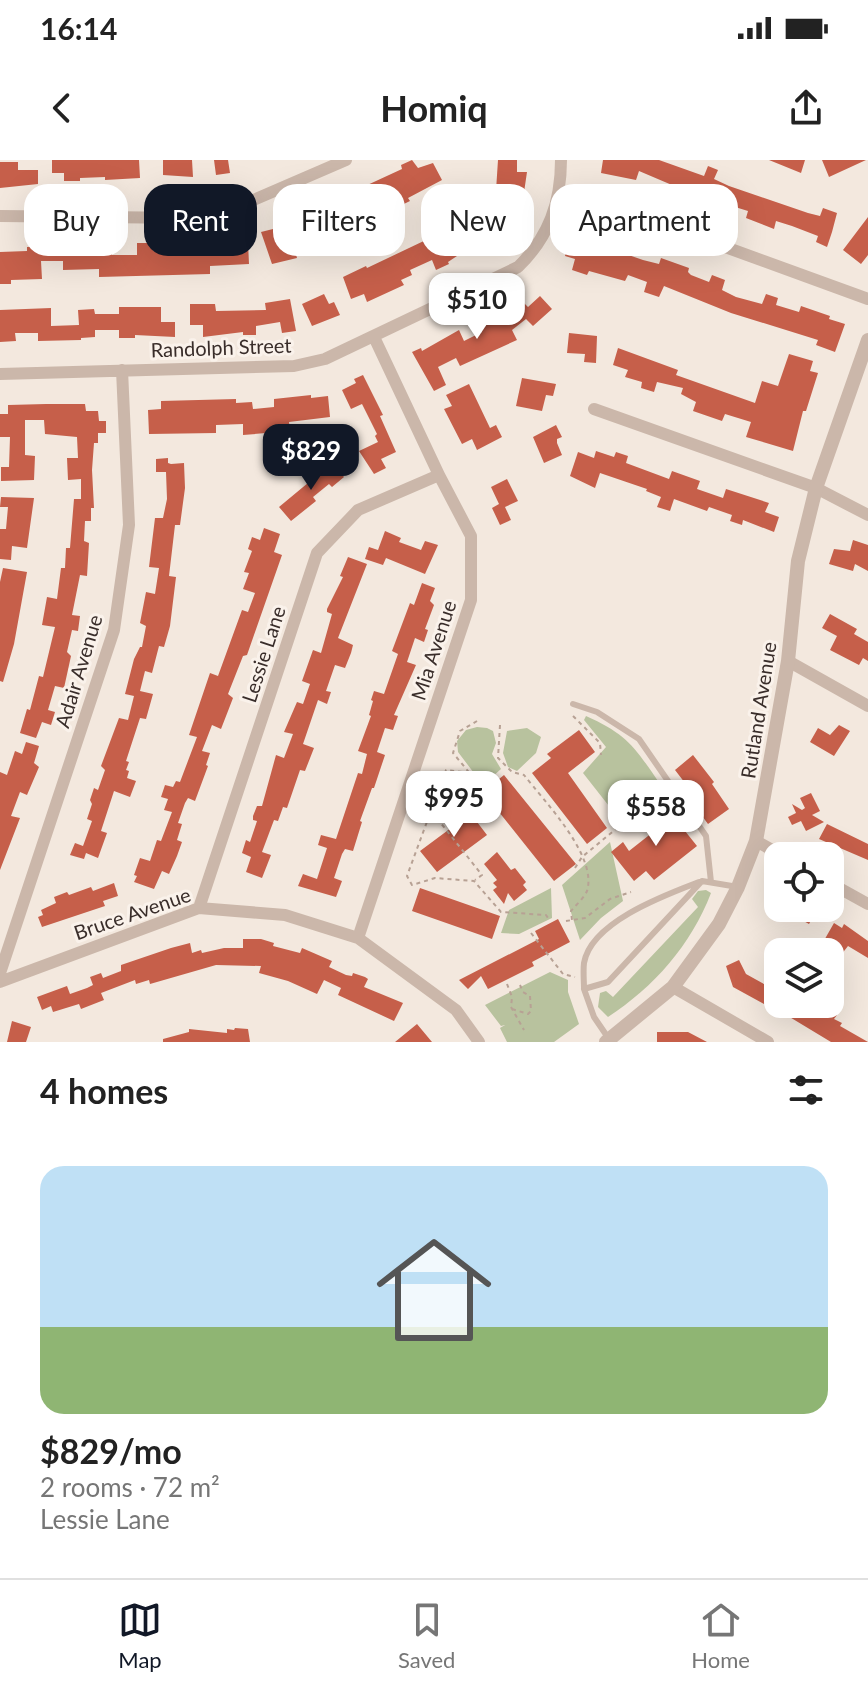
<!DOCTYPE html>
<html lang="en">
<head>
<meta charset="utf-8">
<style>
	:root { --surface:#fff; --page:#f2f2f2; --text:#222; --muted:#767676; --line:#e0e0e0; --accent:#111827 }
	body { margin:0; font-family:Lato,sans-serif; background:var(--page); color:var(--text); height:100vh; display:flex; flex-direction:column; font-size:30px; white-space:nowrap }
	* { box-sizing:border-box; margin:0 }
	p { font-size:26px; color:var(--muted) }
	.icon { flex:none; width:44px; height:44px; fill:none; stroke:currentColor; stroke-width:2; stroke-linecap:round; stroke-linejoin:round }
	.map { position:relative; height:882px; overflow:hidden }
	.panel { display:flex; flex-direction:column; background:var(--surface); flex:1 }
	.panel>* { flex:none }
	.hud { position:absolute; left:24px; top:24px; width:820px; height:72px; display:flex; gap:16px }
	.fabs { position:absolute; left:764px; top:682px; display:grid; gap:16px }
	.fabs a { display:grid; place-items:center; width:80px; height:80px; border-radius:16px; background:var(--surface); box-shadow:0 8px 32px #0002; font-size:40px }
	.price { position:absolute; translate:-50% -68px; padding:0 18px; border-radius:16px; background:#fff; color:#222; font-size:26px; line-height:52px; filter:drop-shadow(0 2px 4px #0008) }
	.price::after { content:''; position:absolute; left:50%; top:48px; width:24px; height:18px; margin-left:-12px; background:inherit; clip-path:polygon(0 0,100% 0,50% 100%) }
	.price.current { background:var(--accent); color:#fff }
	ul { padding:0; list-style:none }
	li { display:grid; align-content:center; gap:16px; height:424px; padding:0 40px }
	li span { display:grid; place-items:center; height:248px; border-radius:24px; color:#555 }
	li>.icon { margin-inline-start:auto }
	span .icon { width:144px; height:144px; fill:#fffc; stroke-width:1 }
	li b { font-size:34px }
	h2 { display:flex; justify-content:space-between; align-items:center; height:96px; padding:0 40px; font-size:34px }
	.pill { padding:0 28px; border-radius:24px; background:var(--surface); box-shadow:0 8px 32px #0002; font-size:28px; line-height:72px }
	.pill.current { background:var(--accent); color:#fff }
	.status { display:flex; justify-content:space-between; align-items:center; height:56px; padding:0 40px; background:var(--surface); direction:ltr }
	.status svg { height:22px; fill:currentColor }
	header { display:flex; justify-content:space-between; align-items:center; height:104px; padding:0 40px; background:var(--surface); font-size:36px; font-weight:700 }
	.tab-bar { display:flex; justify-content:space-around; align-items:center; height:112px; border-top:2px solid var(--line); background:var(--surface); font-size:22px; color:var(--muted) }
	.tab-bar a { display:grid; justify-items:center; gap:4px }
	.tab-bar .current { color:var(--accent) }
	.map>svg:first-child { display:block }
</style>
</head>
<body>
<div class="status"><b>16:14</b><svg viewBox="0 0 49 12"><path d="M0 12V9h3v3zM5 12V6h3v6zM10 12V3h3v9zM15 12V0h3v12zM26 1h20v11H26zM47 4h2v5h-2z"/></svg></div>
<header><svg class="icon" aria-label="back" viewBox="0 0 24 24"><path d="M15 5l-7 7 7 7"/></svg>Homiq<svg class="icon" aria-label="share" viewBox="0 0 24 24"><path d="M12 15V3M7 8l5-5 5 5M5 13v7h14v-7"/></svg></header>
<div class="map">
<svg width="868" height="882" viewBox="0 0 868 882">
	<rect width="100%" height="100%" fill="#f3e8de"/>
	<path fill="#b8c29e" d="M586 556C626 574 634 586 658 621L616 655 583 613 606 587 584 560Z
		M477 567 487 568 493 571 496 583 492 594 501 609 483 625 458 592 457 581 466 570Z
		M527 568 541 577 536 593 517 611 508 607 503 593 507 571Z
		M610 682 623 741 601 758 580 780 562 725Z
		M551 728 552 758 519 774 501 773 509 750Z
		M706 730 711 733C691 785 654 827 608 857L598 847 600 833 606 831 613 837 698 747 692 739 698 731Z
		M550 812 568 820V832L579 864 554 882H507L500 868 505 865 501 866 485 845Z"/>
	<path fill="#c65f4a" d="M52 0H139L140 18 105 20V17L80 18V21H64V13H52Z
		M163 0H192L193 17 163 15Z
		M214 0H228L230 13 216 15Z
		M412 0 418 8 433 3 442 20 408 38 410 41 353 69 350 61 294 87 297 98 272 104 261 72 277 68 279 76 300 71 295 59 315 50 317 53 331 46 333 50 353 41 350 33 402 9 401 5Z
		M498 0H517V12H527L522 46 515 45 513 63 494 61Z
		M603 0H659L704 16 708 6 718 10 714 19 729 26 808 53 820 56 823 48 837 53 832 72 827 87 816 82 818 76 792 66 776 61 774 69 746 58 748 51 706 38 704 45 676 35 679 28 639 11 636 20 601 13Z
		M769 0H805L801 13Z
		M822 0H866L829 17Z
		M0 2H18V10H38V24L0 28Z
		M469 53 491 83 479 90 476 86H472L448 102 449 104 436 110 432 100 410 110 412 115 401 120 404 125 367 142 364 134 351 139 343 117 366 106 367 108 449 69 448 66Z
		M868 57V95L861 104 843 90Z
		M589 76 619 84 617 91 643 100 659 104 661 98 689 108 688 112 691 115 709 122 712 115 725 120 722 130 736 137 762 144 766 134 778 138 776 145 799 152 801 146 830 156 829 159 845 164 835 192 816 185 818 180 731 153 664 126 659 137 644 132 647 122 628 115 625 121 589 111 587 115 572 110 575 99 565 96 570 77 583 82 587 81Z
		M232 79V82H248L249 104 210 106V114L99 117V109L63 110V101H41L42 119 11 120V124H0V92L27 91V87L69 85V89L98 87 97 84H112V95H137V83H153V91L192 93V81Z
		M324 134 329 144 334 142 340 155 312 166 302 144Z
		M540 136 552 149 533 166 526 159 512 170 517 180 460 206 456 198 438 207 446 225 434 231 412 192 421 188 422 191 459 170 464 181 482 172 478 162 492 155 496 162 517 153 514 149 522 141 528 147Z
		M290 139 296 171 282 173 280 162 256 166V175H243V172L203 177V165H190V144H215L216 151 266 150 265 143Z
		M119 147H161V162H175V177L135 175V178H119V170H95V177L81 178V180L38 181V173H15L16 181 0 182V150L51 148V166L79 165 78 150 94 149 95 154H119Z
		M569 173 597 176 596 203 584 202 585 194 567 193Z
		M618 188 678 210 676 215 755 243 762 221 778 226 789 194 813 201 810 211 818 213 806 251H803L793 291 746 277 751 262 725 254 722 261 693 251 696 242 681 234 683 228 657 222 654 232 641 228 642 222 625 217 628 210 613 205Z
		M363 215 383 255 380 256 396 292 381 299 386 308 374 314 359 291 378 282 375 276 377 274 362 244 351 249 342 230 356 223 354 219Z
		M522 218 556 224 553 236 546 235 542 251 516 246Z
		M469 224 490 268 496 265 502 277 477 290 472 279 462 284 444 249 452 246 446 235Z
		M311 235V238L328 236 330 257 289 262 290 271 243 275V264L216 265V273L149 274 148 250 161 249V241L236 239V243L252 242 253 249 274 247V239Z
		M46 244H85L86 251H98L99 261H106V273H98V283H94L92 310 94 348H91V361H85L84 381 89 383 87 416 80 415 72 455 80 456 78 471 72 470 67 492 71 496 64 528 55 526 48 550 55 552 51 565 42 562 36 578 20 573 27 549 30 550 39 516 43 517 55 467 42 465 47 437 57 439 61 408H65L66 388H70L74 339H81V319L68 320 67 298H78L77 277 45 274 44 260H25V295L35 296 34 320 1 321V307H9L10 277H0V254H8V245Z
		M556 265 562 277 557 279V283L562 295 544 303 533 277Z
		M596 291 614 297 616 292 628 296 626 303 669 319 672 311 700 321 697 329 723 338 726 329 769 343 765 352 779 357 774 372 743 360 742 365 730 361 732 355 709 347 707 351 674 339 670 351 657 347 661 337 646 331 647 329 600 313 595 328 570 316 578 292 594 298Z
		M168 298V303L171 304 184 303 185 328 180 365H175L169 416 176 417 170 466 164 487 159 486 152 513 145 511 140 531 153 534 146 559 140 558 126 601 129 602 126 610 129 611 127 618 136 621 130 637 114 631 101 671 107 673 98 698 86 693 84 699 70 695 75 683 83 686 92 661 87 659 92 644 90 640 94 628 98 630 105 610 101 606 119 558 128 560 134 536 125 534 134 499 140 487H142L146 466 140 463 146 432 155 434 159 408 149 407 155 358H163L167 339 166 312H156V299Z
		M332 303 344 317 332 327 329 324 313 337 316 341 291 361 279 347Z
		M507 319 518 341 505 347 511 360 500 365 492 348 499 344 491 327Z
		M1 337 34 338 27 388 12 386 11 400 0 399V369H6L8 347H0Z
		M264 368 280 374 274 392 282 395 247 495 243 496 228 534 233 538 228 551 221 569 212 565 202 591 210 593 206 605 208 606 195 641 188 638 185 643 178 663 182 664 177 680 182 682 177 696 169 714 162 711 154 729 134 722 137 716 134 715 140 698 150 701 157 680 161 681 172 652 164 650 168 639 161 637 165 625 173 627 176 621 180 622 197 577 189 575 210 513 218 516 242 450 248 452 255 433 243 429 249 413 244 412 252 391 248 389 252 377 260 380Z
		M385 371 401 378 399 382 421 390 425 381 438 385 425 414 386 398 383 405 365 399 369 387 378 390Z
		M853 380 868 385V411L855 404 853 411 829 404 834 389 850 391Z
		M348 397 367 404 338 478 353 485 351 493 345 508 335 505 326 531 331 532 327 544 318 540 303 584 314 588 305 611 300 610 287 648 283 647 278 661 274 660 262 692 271 695 262 718 246 712 251 697 242 693 246 680 250 682 257 661 253 660V656L257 646H262L276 595 284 598 293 574 284 572 297 542 303 544 310 524 302 521 313 490 321 493 332 454 327 452V449L343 417 340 416Z
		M3 408 27 412 14 484 3 522 0 521V422Z
		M422 423 435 428 430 441 434 445 425 469 428 470 424 482 415 478 407 502 416 505 394 555 398 556 393 570 385 568 377 592 385 595 374 628H372L360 661 362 662 353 691 345 689 342 694 334 718 342 721 336 737 298 726 303 714 317 719 327 688 318 685 321 675 336 679 358 613 362 614 367 594 358 591 371 556 369 555 373 541 371 540 374 531 384 534 398 494 392 491 410 443 414 445Z
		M830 454 857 469 854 474 868 482V501L863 498 859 505 830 490 837 476 822 468Z
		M839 565 850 571 834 596 810 582 818 568 830 575Z
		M579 570 595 592 568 613 607 668 587 684 532 613 551 598 547 594Z
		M26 582 39 586 34 603 39 607 27 635 20 632 11 656 20 658 0 710V612L7 615 15 591 22 594Z
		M693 595 714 622 712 624 729 649 708 664 680 626 685 623 675 610Z
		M504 615 576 704 554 721 483 632Z
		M811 633 820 651 812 655 824 662 806 671 801 661 792 665 788 657 796 653 792 644 802 650 805 648 800 638Z
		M661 641 697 686 654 720 646 711 634 721 611 692 623 682 629 691 662 665 650 649Z
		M464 645 487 675 437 712 420 691 451 668 445 660Z
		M827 664 868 684V700L819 679Z
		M497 692 511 710 515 708 526 722 523 725 527 730 514 741 508 733 504 744 493 730 497 727 493 723 497 720 484 704Z
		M114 723 118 736 103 741 105 746 42 767 38 757 43 755 41 750 56 743 54 737 67 732 69 735 91 727 93 731Z
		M420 728 500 756 492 779 412 751Z
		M778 732V750L767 751 765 733Z
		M780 748H818L809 764Z
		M558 759 570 782 532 802 534 806 488 829 481 816 468 829 459 820 539 779 535 771Z
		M834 763 842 768 844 764 868 781V798L848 786 841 795 822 784Z
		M243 779H261L274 783 273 786 300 793 302 788 332 801 329 807 346 815 352 816 353 813 365 817 368 819 364 827 403 843 394 861 338 835 341 828 324 820 317 834 288 821 259 813 261 806 216 805 150 824 149 820 136 824 135 820 101 833 104 840 81 849 79 844 53 852 51 846 42 850 37 837 67 826 70 834 87 828 93 825 90 817 101 813 103 818 121 811V805L171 788 190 783 192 793 201 790 202 793 224 788H243Z
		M739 800 746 814 773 829 764 844 733 827 726 806Z
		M788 844H818L837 855 834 859 842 863 840 866 868 882H831L783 853Z
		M12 861 31 867 26 882H7Z
		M417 864 432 882H395Z
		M235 868 248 869 250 882H163V879L189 872V869L227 873V869L234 870Z
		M657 872H688L707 882H657Z"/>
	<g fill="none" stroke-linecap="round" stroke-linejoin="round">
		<path stroke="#b7a194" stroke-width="2" stroke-dasharray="4 4" stroke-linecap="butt" d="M573 556 600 583 601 595
			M477 561 460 571 453 593 482 628
			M500 565 498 598 512 612 524 615C544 641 598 696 587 731 584 738 576 745 571 751L572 760
			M470 613 446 610 407 716 412 725 435 718 474 721 501 752 546 755 548 758
			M432 652 482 715 475 720
			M575 708 582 697 662 631
			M566 761 585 758 610 739 631 732
			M531 773 563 814 575 817
			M507 824 512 837 511 847 524 870
			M512 849 528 854 531 851 530 836 523 832 520 825"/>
		<path stroke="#cbb7aa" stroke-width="6" d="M573 544 597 552 639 579 706 676 711 722
			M584 829C584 821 583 811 584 803 591 762 665 735 699 722
			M609 879 594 857 584 829 608 822 702 721 738 727"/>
		<path stroke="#cbb7aa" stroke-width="12" d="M559 34 629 52 868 139
			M0 56 192 58 235 48 346 0
			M0 214 294 206 325 199 518 107C549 77 561 42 561 0
			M594 249 816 328 868 355
			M788 501 868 546
			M756 681 783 696
			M830 723 868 744
			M199 748 317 393 358 350 439 315
			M358 778 471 440V376L439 315 374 177
			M0 813 114 470 129 365 122 210
			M0 822 199 748 285 755 358 778 456 850 479 882
			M673 827 768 882"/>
		<path stroke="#cbb7aa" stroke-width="14" d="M606 882 673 827 719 764 738 727 756 681 788 501 798 401 816 328 868 180"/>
	</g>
	<g text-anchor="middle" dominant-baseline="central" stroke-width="6" stroke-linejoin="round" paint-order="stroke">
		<g font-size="20" fill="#392d2a" stroke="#faf2eb">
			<text transform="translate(221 187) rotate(-2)">Randolph Street</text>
			<text transform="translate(433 490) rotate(-72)">Mia Avenue</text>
			<text transform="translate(263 494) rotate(-72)">Lessie Lane</text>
			<text transform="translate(78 511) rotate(-73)">Adair Avenue</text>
			<text transform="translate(758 550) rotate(-81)">Rutland Avenue</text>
			<text transform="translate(132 753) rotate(-19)">Bruce Avenue</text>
		</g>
	</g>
</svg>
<div class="fabs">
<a><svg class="icon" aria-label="locate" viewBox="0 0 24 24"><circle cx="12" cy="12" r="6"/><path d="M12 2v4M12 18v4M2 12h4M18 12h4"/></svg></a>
<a><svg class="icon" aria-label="layers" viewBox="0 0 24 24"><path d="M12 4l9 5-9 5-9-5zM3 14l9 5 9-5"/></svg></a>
</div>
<b class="price" style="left:477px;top:181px">$510</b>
<b class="price current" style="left:311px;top:332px">$829</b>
<b class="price" style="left:454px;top:679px">$995</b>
<b class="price" style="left:656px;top:688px">$558</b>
<div class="hud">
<a class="pill">Buy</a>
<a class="pill current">Rent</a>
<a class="pill">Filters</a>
<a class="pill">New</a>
<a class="pill">Apartment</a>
</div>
</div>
<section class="panel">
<h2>4 homes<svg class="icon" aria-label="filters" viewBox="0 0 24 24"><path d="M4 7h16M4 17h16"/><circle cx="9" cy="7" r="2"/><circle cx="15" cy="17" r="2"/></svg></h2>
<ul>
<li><span style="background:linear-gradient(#bfe0f5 65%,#8fb573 0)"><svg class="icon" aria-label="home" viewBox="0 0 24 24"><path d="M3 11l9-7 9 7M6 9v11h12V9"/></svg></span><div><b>$829/mo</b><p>2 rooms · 72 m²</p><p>Lessie Lane</p></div></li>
</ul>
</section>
<nav class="tab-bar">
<a class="current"><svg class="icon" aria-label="map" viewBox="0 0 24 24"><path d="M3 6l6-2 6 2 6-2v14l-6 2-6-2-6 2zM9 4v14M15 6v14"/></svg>Map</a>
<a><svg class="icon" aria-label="saved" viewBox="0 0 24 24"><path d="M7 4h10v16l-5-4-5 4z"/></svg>Saved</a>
<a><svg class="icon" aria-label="home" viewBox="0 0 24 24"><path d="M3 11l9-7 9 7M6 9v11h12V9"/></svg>Home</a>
</nav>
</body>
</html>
